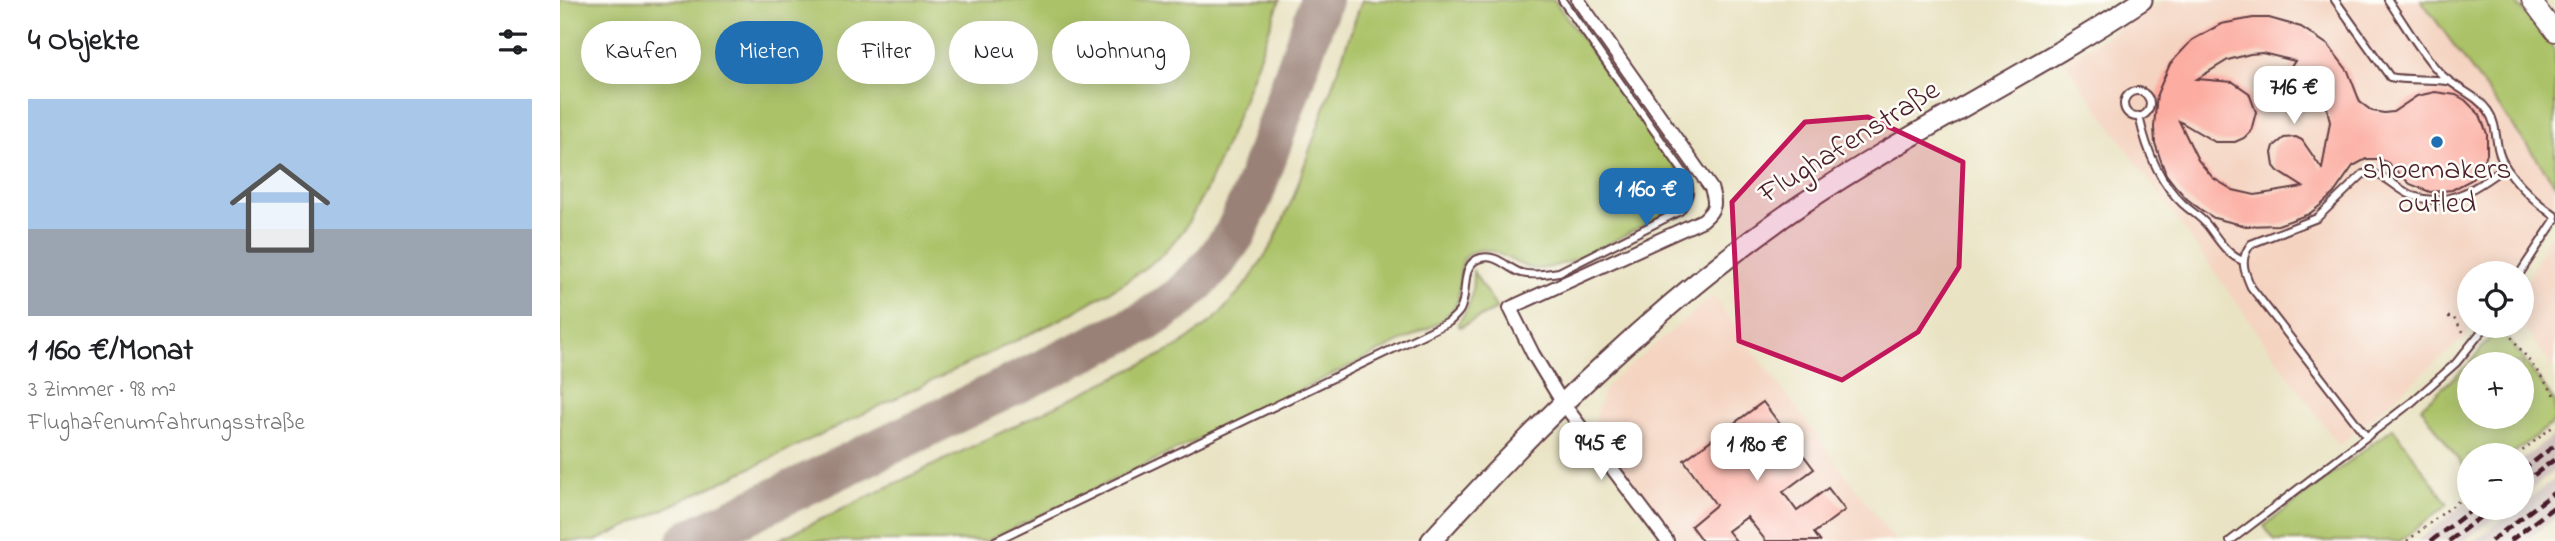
<!DOCTYPE html>
<html lang="de">
<head>
<meta charset="utf-8">
<style>
	:root { --surface:#fff; --page:#f6f6f6; --text:#202124; --muted:#757577; --line:#e0e0e0; --accent:#1f6fb2 }
	body { margin:0; font-family:"Indie Flower",sans-serif; background:var(--page); color:var(--text); height:100vh; display:flex; flex-direction:column; font-size:26px; white-space:nowrap }
	* { box-sizing:border-box; margin:0 }
	p { font-size:23px; color:var(--muted) }
	.icon { flex:none; width:38px; height:38px; fill:none; stroke:currentColor; stroke-width:2; stroke-linecap:round; stroke-linejoin:round }
	.map { position:relative; flex:1; overflow:hidden }
	.panel { display:flex; flex-direction:column; background:var(--surface); width:560px }
	.panel>* { flex:none }
	.hud { position:absolute; left:21px; top:21px; width:665px; height:63px; display:flex; gap:14px }
	.controls { position:absolute; left:1897px; top:261px; display:grid; gap:14px }
	.controls a { display:grid; place-items:center; width:77px; height:77px; border-radius:50%; background:var(--surface); box-shadow:0 4px 18px #0003; font-size:35px }
	.price { position:absolute; translate:-50% -60px; padding:0 16px; border-radius:14px; background:#fff; color:#222; font-size:23px; line-height:46px; filter:drop-shadow(0 2px 4px #0008) }
	.price::after { content:''; position:absolute; left:50%; top:42px; width:21px; height:16px; margin-left:-10px; background:inherit; clip-path:polygon(0 0,100% 0,50% 100%) }
	.price.on { background:var(--accent); color:#fff }
	ul { padding:0; list-style:none }
	li { display:grid; align-content:center; gap:14px; height:371px; padding:0 28px }
	li+li { border-top:2px solid var(--line) }
	li span { display:grid; place-items:center; height:217px; border-radius:0px; color:#555 }
	li>.icon { margin-inline-start:auto }
	span .icon { width:126px; height:126px; fill:#fffc; stroke-width:1 }
	li b { font-size:30px }
	h2 { display:flex; justify-content:space-between; align-items:center; height:84px; padding:0 28px; font-size:30px }
	.pill { padding:0 24px; border-radius:32px; background:var(--surface); box-shadow:0 4px 18px #0003; font-size:24px; line-height:63px }
	.pill.on { background:var(--accent); color:#fff }
	main { display:flex; flex:1; min-height:0 }
	.map>svg:first-child { display:block }
</style>
</head>
<body>
<main>
<section class="panel">
<h2>4 Objekte<svg class="icon" aria-label="filters" viewBox="0 0 24 24"><path d="M4 7h16M4 17h16"/><circle cx="9" cy="7" r="2"/><circle cx="15" cy="17" r="2"/></svg></h2>
<ul>
<li><span style="background:linear-gradient(#a9c7e8 60%,#9aa5b1 0)"><svg class="icon" aria-label="home" viewBox="0 0 24 24"><path d="M3 11l9-7 9 7M6 9v11h12V9"/></svg></span><div><b>1 160 €/Monat</b><p>3 Zimmer · 98 m²</p><p>Flughafenumfahrungsstraße</p></div></li>
</ul>
</section>
<div class="map">
<svg width="1995" height="541" viewBox="0 0 1995 541">
	<rect width="100%" height="100%" fill="#fdfcf7"/>
	<filter id="ink" filterUnits="userSpaceOnUse"><feTurbulence type="fractalNoise" baseFrequency=".0143" numOctaves="2"/><feDisplacementMap in="SourceGraphic" scale="14" xChannelSelector="R" yChannelSelector="G"/><feConvolveMatrix kernelMatrix="1 2 1 2 8 2 1 2 1" color-interpolation-filters="sRGB"/></filter>
	<filter id="wash" filterUnits="userSpaceOnUse"><feTurbulence type="fractalNoise" baseFrequency=".00686" numOctaves="4" result="noise"/><feDisplacementMap in="SourceGraphic" scale="28" xChannelSelector="R" yChannelSelector="G"/><feGaussianBlur stdDeviation="1.57" result="paint"/><feColorMatrix in="noise" values="0 0 0 0 0 0 0 0 0 0 0 0 0 0 0 0 0 1.4 0 .05"/><feComposite in="paint" operator="in"/></filter>
	<g filter="url(#wash)">
		<rect width="100%" height="100%" fill="#e9e3c3"/>
		<path fill="#f4d3c0" d="M1605 0H1861L1995 184V204L1945 273H1909V326H1912L1906 336 1779 446 1504 61Z
			M1995 230V370L1962 325V291L1988 238Z
			M1153 296 1335 541H1121L1044 444 1037 423 1036 414 1044 390 1056 377Z"/>
		<path fill="#d0c0bc" d="M1995 434V470L1962 496V460Z
			M1995 479V518L1965 541H1915L1958 508H1962V504Z
			M1909 500V508H1947L1904 541H1857Z"/>
		<path fill="#abc267" stroke="#7a7049" stroke-width="2" d="M0 0H720L674 125 646 190 624 230 601 256 564 283 503 318 170 478 36 541H0Z
			M802 0H994L1117 170C1125 185 1126 192 1117 207 1084 224 1009 270 975 269 955 268 936 244 915 251 893 257 903 288 897 303 893 311 886 317 879 323L427 541H216L618 347 657 317 688 282 713 243 733 198Z
			M1861 0H1954L1995 50V184Z
			M913 271 937 309 900 327 898 323C912 305 913 294 913 271Z
			M1939 334 1947 337 1995 402V421L1951 455H1909V475L1861 407 1909 364V416H1962V364H1909L1930 338Z
			M1833 428 1888 504 1840 541H1715L1704 526Z"/>
		<g fill="none" stroke-linecap="round" stroke-linejoin="round">
			<path stroke="#9a8177" stroke-width="42" d="M128 541 586 321 620 298 652 266 675 234 693 194 761 0"/>
		</g>
		<g id="blocks">
			<path fill="#fcaca0" fill-rule="evenodd" d="M1693 18H1709L1741 27 1768 45 1788 71 1800 102 1812 111 1824 113 1833 112 1857 96 1875 92 1896 95 1905 100 1920 115 1927 134V154L1918 173 1911 180 1892 190 1870 192 1850 184 1828 163 1820 159H1806L1793 166 1774 193 1762 204 1749 214 1718 225 1686 226 1654 218 1640 209 1627 199 1616 187 1606 174 1600 158 1595 143 1594 127 1597 94 1610 64 1632 40 1661 24ZM1702 53 1735 61 1720 83 1722 92 1729 99 1743 98 1757 83 1765 99 1770 122 1762 169 1742 140 1736 137 1724 138 1714 146 1712 153 1714 166 1718 171 1743 187 1695 195 1673 190 1653 178 1638 160 1619 121 1655 142H1675L1684 138 1691 131 1696 112 1689 93 1673 82 1637 79 1668 60 1690 54Z
				M1203 402 1254 469 1223 492 1237 511 1268 488 1285 510 1254 533 1260 541H1206L1187 517 1168 531 1176 541H1142L1131 526 1156 505 1124 460Z"/>
		</g>
	</g>
	<g filter="url(#ink)">
		<use href="#blocks" fill-opacity="0" stroke="#623c42" stroke-width="2"/>
		<g fill="none" stroke-linecap="round" stroke-linejoin="round">
			<g stroke="#623c42" stroke-width="10">
				<path id="lane" d="M1775 0 1830 77C1848 81 1868 78 1887 81
					M1828 0C1844 23 1862 55 1881 74 1896 89 1916 94 1928 111 1937 124 1935 138 1939 152 1945 174 1976 203 1995 216
					M1564 104a13 13 0 1 1 26 0a13 13 0 1 1-26 0Z
					M1579 116C1586 148 1599 182 1623 204 1632 212 1641 217 1648 226 1658 239 1667 255 1683 261
					M1960 273 1995 220
					M1807 437 1691 287C1684 271 1679 259 1691 244L1757 218 1803 174C1825 171 1833 187 1851 195 1887 210 1918 187 1945 167
					M435 541 889 322C893 318 898 314 900 310 909 294 899 263 921 258 937 254 947 268 961 273 973 276 987 274 999 272L1120 211C1129 199 1132 191 1127 177L1002 0
					M1670 541 1852 402 1896 363 1926 326"/>
			</g>
			<g stroke="#623c42" stroke-width="16">
				<path id="street" d="M1018 0 1151 188C1156 203 1156 209 1143 220L950 308 973 354 1002 402 1107 541"/>
			</g>
			<g stroke="#623c42" stroke-width="21">
				<path id="secondary" d="M1971 0 1995 32"/>
			</g>
			<g stroke="#623c42" stroke-width="23">
				<path id="primary" d="M871 541C982 419 1105 297 1242 204 1352 130 1472 73 1582 0"/>
			</g>
			<path stroke="#623c42" stroke-width="2.5" stroke-dasharray="2 5" stroke-linecap="butt" d="M1888 317H1893L1906 336
				M1943 326 1995 395
				M1957 455 1995 425
				M1847 541 1909 493
				M1993 541 1995 540"/>
			<use href="#lane" stroke="#fff" stroke-width="6"/>
			<use href="#street" stroke="#fff" stroke-width="12"/>
			<use href="#secondary" stroke="#fff" stroke-width="18"/>
			<use href="#primary" stroke="#fff" stroke-width="19"/>
			<path stroke="#4a1f2b" stroke-width="4.5" stroke-dasharray="10 5" stroke-linecap="butt" d="M1962 471 1995 445
				M1962 484 1995 459
				M1871 541 1914 508
				M1889 541 1932 508
				M1931 541 1995 492
				M1950 541 1995 506"/>
		</g>
	</g>
	<path fill="#c2185b" fill-opacity="0.2" stroke="#c2185b" stroke-width="5" stroke-linejoin="round" d="M1308 117 1403 162 1399 267 1358 332 1282 380 1179 341 1172 202 1245 122Z"/>
	<circle fill="#1f6fb2" stroke="#fdfcf7" stroke-width="2.5" cx="1877" cy="142" r="7"/>
	<g text-anchor="middle" dominant-baseline="central" stroke-width="5" stroke-linejoin="round" paint-order="stroke">
		<g font-size="30" fill="#4a1f2b" stroke="#fdfcf7">
			<text transform="translate(1290 143) rotate(-32)">Flughafenstraße</text>
		</g>
		<g font-size="30" fill="#4a1f2b" stroke="#fdfcf7">
			<text x="1877" y="171">shoemakers<tspan x="1877" dy="34">outled</tspan></text>
		</g>
	</g>
</svg>
<div class="controls">
<a><svg class="icon" aria-label="locate" viewBox="0 0 24 24"><circle cx="12" cy="12" r="6"/><path d="M12 2v4M12 18v4M2 12h4M18 12h4"/></svg></a>
<a>+</a>
<a>−</a>
</div>
<b class="price" style="left:1734px;top:126px">716 €</b>
<b class="price on" style="left:1086px;top:228px">1 160 €</b>
<b class="price" style="left:1041px;top:482px">945 €</b>
<b class="price" style="left:1197px;top:483px">1 180 €</b>
<div class="hud">
<a class="pill">Kaufen</a>
<a class="pill on">Mieten</a>
<a class="pill">Filter</a>
<a class="pill">Neu</a>
<a class="pill">Wohnung</a>
</div>
</div>
</main>
</body>
</html>
